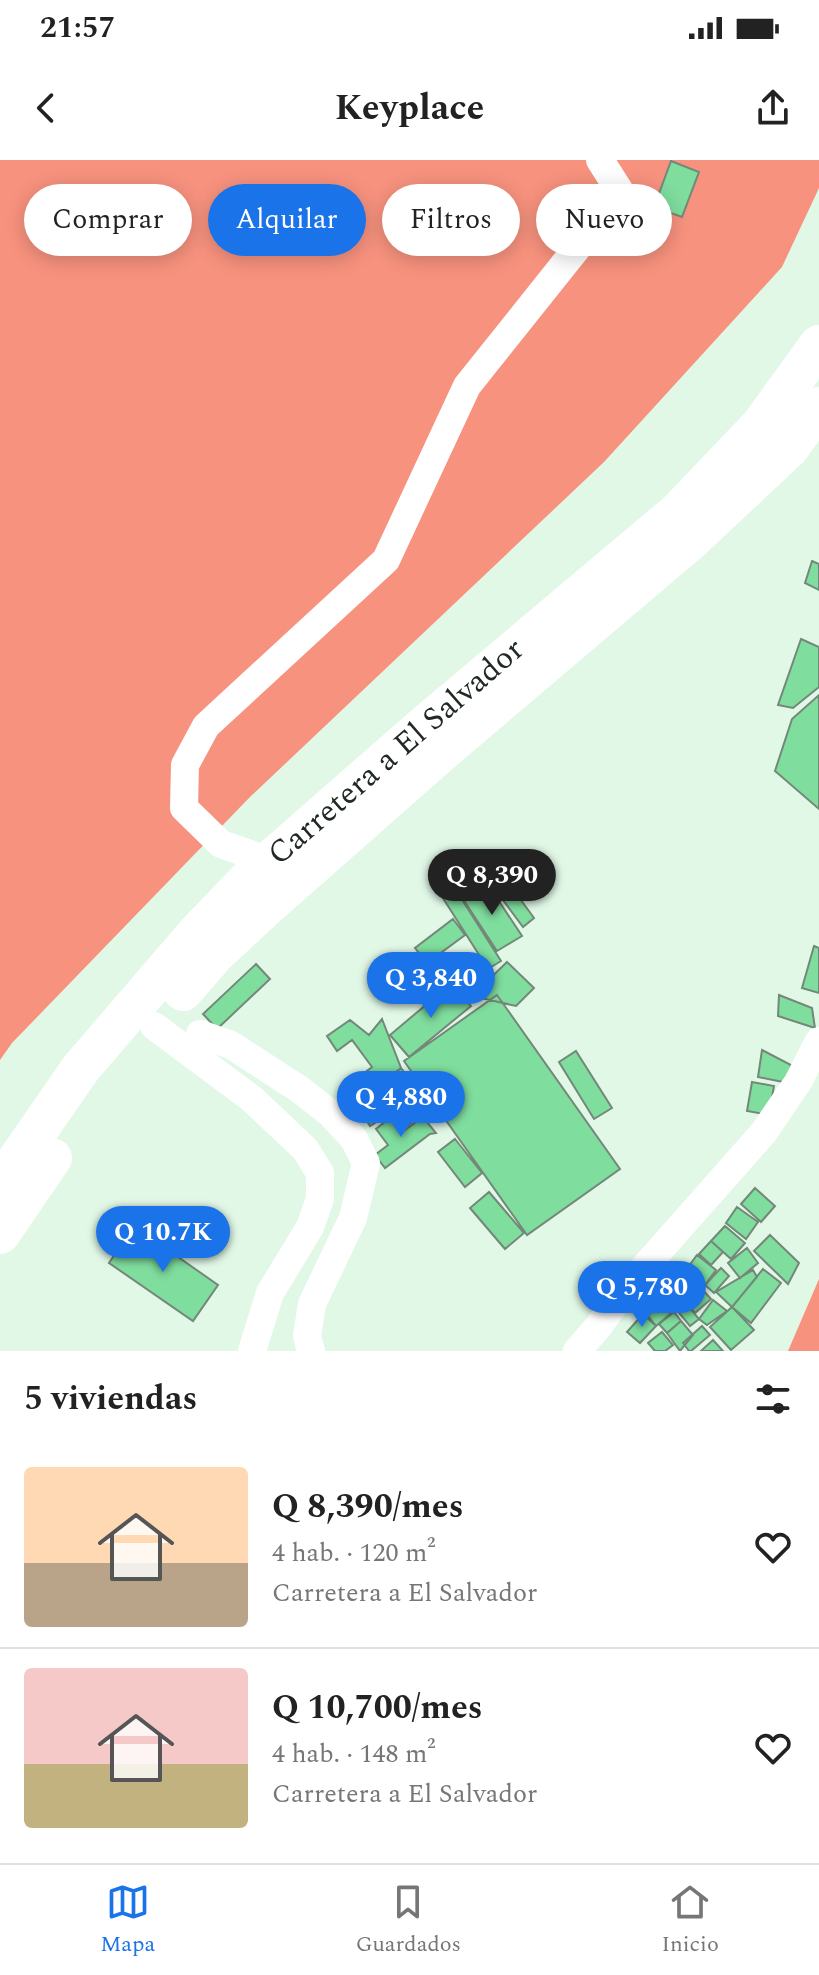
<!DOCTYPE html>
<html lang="es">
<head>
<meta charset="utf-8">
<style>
	:root { --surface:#fff; --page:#f2f2f2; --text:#222; --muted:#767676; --line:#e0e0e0; --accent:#1a73e8 }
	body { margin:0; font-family:Spectral,serif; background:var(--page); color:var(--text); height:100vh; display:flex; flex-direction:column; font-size:30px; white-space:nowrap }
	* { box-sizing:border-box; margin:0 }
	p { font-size:26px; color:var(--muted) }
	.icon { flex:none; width:44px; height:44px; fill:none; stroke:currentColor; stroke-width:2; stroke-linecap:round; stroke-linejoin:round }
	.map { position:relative; height:1191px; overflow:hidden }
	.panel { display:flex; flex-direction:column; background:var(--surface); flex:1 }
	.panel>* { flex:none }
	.hud { position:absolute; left:24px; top:24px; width:772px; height:72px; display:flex; gap:16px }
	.price { position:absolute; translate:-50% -68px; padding:0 18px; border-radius:28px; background:var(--accent); color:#fff; font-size:26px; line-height:52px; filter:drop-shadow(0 2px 4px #0008) }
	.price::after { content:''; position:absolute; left:50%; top:48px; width:24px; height:18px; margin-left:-12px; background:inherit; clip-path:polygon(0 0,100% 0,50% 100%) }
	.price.active { background:#222; color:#fff }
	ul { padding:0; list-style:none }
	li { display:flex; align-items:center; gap:24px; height:200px; padding:0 24px }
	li+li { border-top:2px solid var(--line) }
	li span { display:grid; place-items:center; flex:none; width:224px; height:160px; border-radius:8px; color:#555 }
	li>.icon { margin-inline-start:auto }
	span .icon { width:96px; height:96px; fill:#fffc; stroke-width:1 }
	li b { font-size:34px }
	h2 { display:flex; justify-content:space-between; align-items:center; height:96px; padding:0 24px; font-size:34px }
	.chip { padding:0 28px; border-radius:36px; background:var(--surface); box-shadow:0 4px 20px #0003; font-size:28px; line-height:72px }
	.chip.active { background:var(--accent); color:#fff }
	.status { display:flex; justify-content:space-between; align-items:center; height:56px; padding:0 40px; background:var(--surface); direction:ltr }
	.status svg { height:22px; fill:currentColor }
	header { display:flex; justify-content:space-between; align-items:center; height:104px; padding:0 24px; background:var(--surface); font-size:36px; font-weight:700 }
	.tabs { display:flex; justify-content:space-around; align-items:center; height:112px; border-top:2px solid var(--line); background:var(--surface); font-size:22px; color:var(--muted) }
	.tabs a { display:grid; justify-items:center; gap:4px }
	.tabs .active { color:var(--accent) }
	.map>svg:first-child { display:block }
</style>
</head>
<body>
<div class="status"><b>21:57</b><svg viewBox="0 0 49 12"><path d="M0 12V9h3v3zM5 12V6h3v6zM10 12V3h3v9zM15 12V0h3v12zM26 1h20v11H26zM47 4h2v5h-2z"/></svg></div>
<header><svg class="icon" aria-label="back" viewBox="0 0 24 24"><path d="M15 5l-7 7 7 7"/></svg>Keyplace<svg class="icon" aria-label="share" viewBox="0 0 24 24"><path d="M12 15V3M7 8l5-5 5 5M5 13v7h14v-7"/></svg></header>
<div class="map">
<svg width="819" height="1191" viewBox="0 0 819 1191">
	<rect width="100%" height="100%" fill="#e1f8e7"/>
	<path fill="#f7927e" d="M0 0H819V28L782 107 604 302 249 638 12 883 0 900Z
		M819 1119V1191H788Z"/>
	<path fill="#7fdd9e" stroke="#748879" stroke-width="2" d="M671 1 699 12 682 57 654 47Z
		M812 401 819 404V430L805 423Z
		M801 479 819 487V527L793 548 778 545Z
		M819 535V649L775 611 792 559Z
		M499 697 508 710 502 714 534 758 523 767 488 720 477 728 470 718Z
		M447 716 501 801 488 809 434 724Z
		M487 723 522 776 497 791 463 739Z
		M453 759 465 775 427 803 415 788Z
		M814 786 819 788V833L802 828Z
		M507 802 534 828 516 846 472 836Z
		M256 804 270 819 217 869 203 854Z
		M452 823 471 846 409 897 390 875Z
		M497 835 620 1009 527 1075 404 901Z
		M779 835 812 848 815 868 778 856Z
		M382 859 401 908 365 934 355 920 372 907 352 880 337 891 327 876 350 860 369 875Z
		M762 890 791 905 788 923 758 917Z
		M576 891 612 948 594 959 559 902Z
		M401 908 431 946 408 965 400 955 416 942 394 914Z
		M752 922 774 926 769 955 747 951Z
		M385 939 393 951 370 966 362 953Z
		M391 957 402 972 423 957 436 973 430 974 385 1008 375 995 388 985 376 969Z
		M455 979 482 1013 465 1027 438 992Z
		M755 1028 775 1046 761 1062 741 1044Z
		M489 1032 524 1073 505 1089 470 1048Z
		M737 1047 758 1062 746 1079 726 1063Z
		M134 1066 218 1125 193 1161 109 1103Z
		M725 1066 745 1083 731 1099 711 1081Z
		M770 1075 799 1103 788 1124 754 1091Z
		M711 1081 723 1092 711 1105 699 1094Z
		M747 1088 758 1103 740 1118 728 1103Z
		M697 1095 716 1110 705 1125 686 1110Z
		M721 1108 729 1116 714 1133 705 1125Z
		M763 1109 781 1123 751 1163 732 1147Z
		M753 1110 757 1117 732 1147 716 1132Z
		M688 1114 711 1139 695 1153 672 1128Z
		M663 1133 676 1149 656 1166 643 1150Z
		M679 1135 699 1159 690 1166 670 1142Z
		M713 1140 727 1151 707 1165 699 1159Z
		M732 1147 754 1170 731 1190 710 1167Z
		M674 1152 681 1161 667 1173 659 1164Z
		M643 1154 656 1166 640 1183 627 1172Z
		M681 1161 693 1175 680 1191 667 1173Z
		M702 1166 710 1175 691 1191H689L683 1183Z
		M662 1172 673 1185 665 1191H655L648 1183Z
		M713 1180 723 1191H701Z"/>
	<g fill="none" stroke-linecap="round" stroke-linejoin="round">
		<path stroke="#fff" stroke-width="28" d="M270 701 221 684 184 648 185 605 206 566 386 400 467 226 621 33 600 0
			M154 866 252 939 305 989 320 1013V1039L310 1067 270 1133 252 1191
			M200 874 231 885 299 929 331 954 354 979 366 1003 353 1058 312 1144 307 1176 311 1191
			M577 1191 598 1167 627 1127 764 972 798 922 819 881"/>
		<path stroke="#fff" stroke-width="40" d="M183 831 216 793 269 744 446 588 691 380 789 288 819 247
			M0 1025 81 908 198 772 248 720 424 566 678 352 761 265 819 185
			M0 1074 52 998"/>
	</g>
	<g text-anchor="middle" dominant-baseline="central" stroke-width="8" stroke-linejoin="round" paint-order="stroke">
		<g font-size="32" fill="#212923" stroke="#fff">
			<text transform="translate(396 592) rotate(-41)">Carretera a El Salvador</text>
		</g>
	</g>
</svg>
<b class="price active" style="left:492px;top:757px">Q 8,390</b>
<b class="price" style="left:431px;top:860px">Q 3,840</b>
<b class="price" style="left:401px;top:979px">Q 4,880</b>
<b class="price" style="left:163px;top:1114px">Q 10.7K</b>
<b class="price" style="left:642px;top:1169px">Q 5,780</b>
<div class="hud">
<a class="chip">Comprar</a>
<a class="chip active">Alquilar</a>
<a class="chip">Filtros</a>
<a class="chip">Nuevo</a>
</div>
</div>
<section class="panel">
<h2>5 viviendas<svg class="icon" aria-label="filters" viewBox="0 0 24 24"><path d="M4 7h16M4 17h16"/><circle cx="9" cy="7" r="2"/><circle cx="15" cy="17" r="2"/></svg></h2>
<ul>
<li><span style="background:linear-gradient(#ffd9b3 60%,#b9a48a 0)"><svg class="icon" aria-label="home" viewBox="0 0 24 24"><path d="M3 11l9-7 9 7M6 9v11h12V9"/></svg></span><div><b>Q 8,390/mes</b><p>4 hab. · 120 m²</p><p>Carretera a El Salvador</p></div><svg class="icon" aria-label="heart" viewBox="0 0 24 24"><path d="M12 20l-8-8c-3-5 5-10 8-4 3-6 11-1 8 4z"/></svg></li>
<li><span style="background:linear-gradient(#f6c9c9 60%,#c2b280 0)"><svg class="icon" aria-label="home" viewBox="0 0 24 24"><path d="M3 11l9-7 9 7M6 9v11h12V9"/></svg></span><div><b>Q 10,700/mes</b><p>4 hab. · 148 m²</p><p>Carretera a El Salvador</p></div><svg class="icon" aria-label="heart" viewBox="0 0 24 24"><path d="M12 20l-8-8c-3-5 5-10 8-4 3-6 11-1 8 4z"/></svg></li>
</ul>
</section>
<nav class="tabs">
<a class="active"><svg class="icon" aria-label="map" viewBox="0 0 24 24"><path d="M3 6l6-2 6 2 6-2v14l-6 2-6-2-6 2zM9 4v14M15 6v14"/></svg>Mapa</a>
<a><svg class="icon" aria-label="saved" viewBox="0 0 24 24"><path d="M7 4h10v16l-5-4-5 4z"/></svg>Guardados</a>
<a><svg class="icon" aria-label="home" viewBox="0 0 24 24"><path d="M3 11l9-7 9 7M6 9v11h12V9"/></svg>Inicio</a>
</nav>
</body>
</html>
